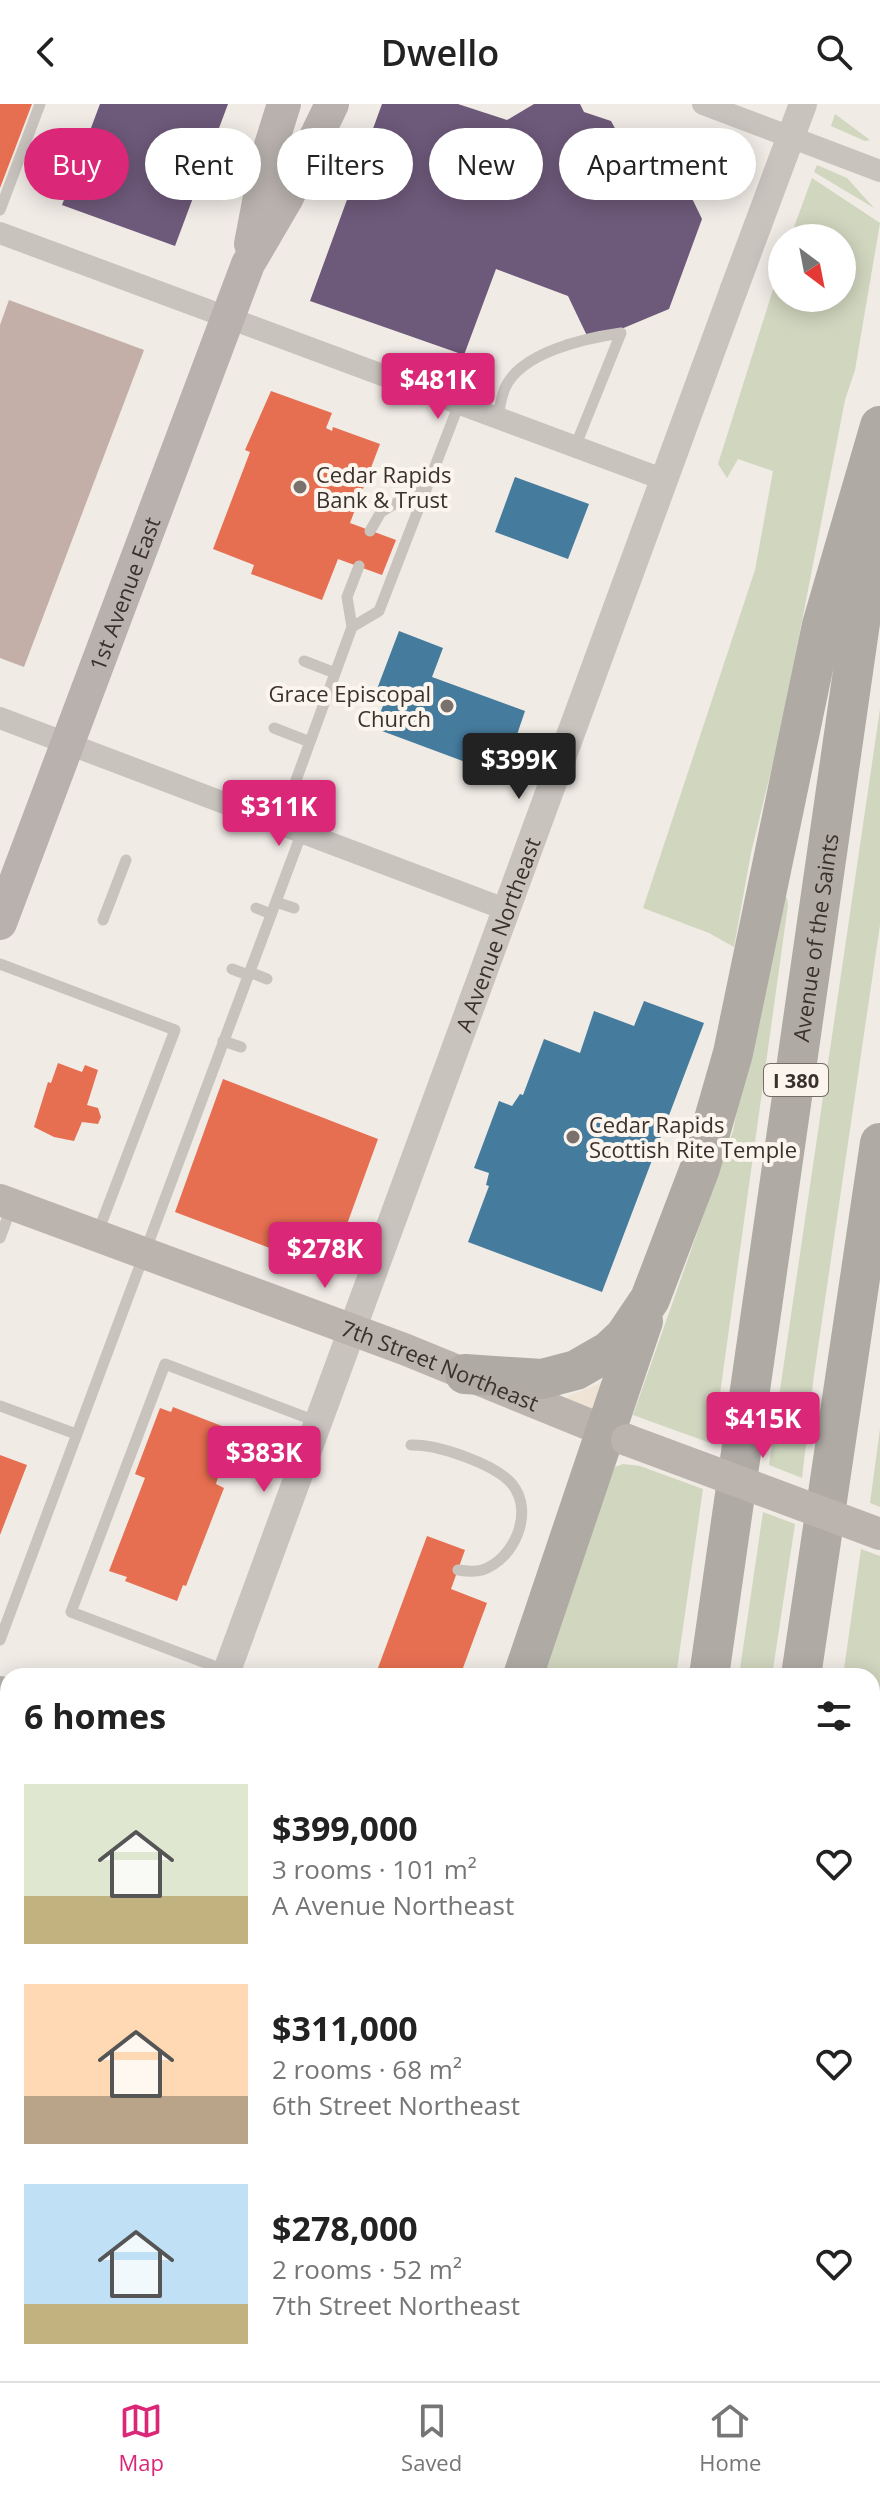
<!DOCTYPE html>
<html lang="en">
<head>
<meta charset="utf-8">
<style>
	:root { --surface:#fff; --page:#f2f2f2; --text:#222; --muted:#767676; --line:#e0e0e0; --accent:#db2777 }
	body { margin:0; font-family:"Open Sans",sans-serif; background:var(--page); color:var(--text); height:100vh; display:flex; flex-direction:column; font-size:30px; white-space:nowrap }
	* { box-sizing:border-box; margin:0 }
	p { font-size:26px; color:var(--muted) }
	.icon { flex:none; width:44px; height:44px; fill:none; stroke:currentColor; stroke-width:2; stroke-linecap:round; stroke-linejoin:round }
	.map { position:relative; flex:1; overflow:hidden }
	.details { position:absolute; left:0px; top:1564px; width:880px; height:714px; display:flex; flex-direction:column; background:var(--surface); border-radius:24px 24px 0 0; box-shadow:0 4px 20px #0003 }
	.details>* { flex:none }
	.hud { position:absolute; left:24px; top:24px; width:832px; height:72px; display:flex; gap:16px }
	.needle { width:52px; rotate:148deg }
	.fabs { position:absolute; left:768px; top:120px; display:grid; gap:16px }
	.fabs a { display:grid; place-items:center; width:88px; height:88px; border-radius:50%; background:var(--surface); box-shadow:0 4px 20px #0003; font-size:40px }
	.price { position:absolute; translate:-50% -68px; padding:0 18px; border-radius:8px; background:var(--accent); color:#fff; font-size:26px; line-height:52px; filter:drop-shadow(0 2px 4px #0008) }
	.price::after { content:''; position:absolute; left:50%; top:48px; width:24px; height:18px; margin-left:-12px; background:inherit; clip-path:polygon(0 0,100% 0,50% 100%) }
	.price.selected { background:#222; color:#fff }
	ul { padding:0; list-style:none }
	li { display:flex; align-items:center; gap:24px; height:200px; padding:0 24px }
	li span { display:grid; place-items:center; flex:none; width:224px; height:160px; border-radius:0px; color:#555 }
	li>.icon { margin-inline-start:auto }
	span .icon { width:96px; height:96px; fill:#fffc; stroke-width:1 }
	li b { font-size:34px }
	h2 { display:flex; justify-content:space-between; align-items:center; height:96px; padding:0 24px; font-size:34px }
	.chip { padding:0 28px; border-radius:36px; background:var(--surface); box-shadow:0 4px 20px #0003; font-size:28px; line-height:72px }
	.chip.selected { background:var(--accent); color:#fff }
	header { display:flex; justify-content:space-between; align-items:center; height:104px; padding:0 24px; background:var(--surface); font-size:36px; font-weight:600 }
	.tab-bar { display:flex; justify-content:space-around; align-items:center; height:112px; border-top:2px solid var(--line); background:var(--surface); font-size:22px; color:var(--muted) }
	.tab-bar a { display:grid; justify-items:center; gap:4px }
	.tab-bar .selected { color:var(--accent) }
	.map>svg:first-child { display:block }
</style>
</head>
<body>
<header><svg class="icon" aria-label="back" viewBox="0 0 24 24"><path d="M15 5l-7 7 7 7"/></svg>Dwello<svg class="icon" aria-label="search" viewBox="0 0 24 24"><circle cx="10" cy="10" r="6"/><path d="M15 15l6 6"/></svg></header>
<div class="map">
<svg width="880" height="2277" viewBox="0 0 880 2277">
	<rect width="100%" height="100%" fill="#f0ebe5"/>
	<path fill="#d1d6bf" d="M835 10 870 36 865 37 831 22Z
		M817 61 847 74 874 104 814 68Z
		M812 74 880 119 855 266 845 296 780 630 751 749 734 843 709 829 643 804 755 466 773 367 738 355 727 374 718 360 782 157V194H842V134H790Z
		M880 605V821L814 1271 802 1374 769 1361Z
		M780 790 787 794 788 801 713 1340 633 1311 733 1027Z
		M880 1325V1403L870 1399Z
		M623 1360 640 1362 703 1385 676 1572H534L615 1363Z
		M763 1408 795 1420 772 1572H739Z
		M861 1445 880 1452V1647L872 1648V1572H843Z
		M872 1686H880V1962L872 1949Z
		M872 1990 880 2000V2240L872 2243Z
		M503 2270H574L573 2277H503Z
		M738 2270H795L775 2277H738Z"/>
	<path fill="#eee3d5" d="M604 1278 595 1306 566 1295 568 1292Z"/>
	<path fill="#e76f51" d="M0 0H32L0 84Z
		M271 287 332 309 326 324 332 327 333 323 380 340 350 419 396 436 382 471 338 455 322 496 251 470 254 461 213 445 250 348 245 346Z
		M58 959 82 968 85 961 98 966 87 1001 98 1004 101 1013 98 1020 82 1018 74 1037 54 1033 34 1023 48 978 51 979Z
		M223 975 378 1035 330 1167 175 1108Z
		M173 1303 232 1326 216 1380 224 1384 186 1482 183 1481 177 1497 125 1477 127 1473 109 1467 145 1374 135 1370 160 1304 171 1308Z
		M0 1351 27 1361 0 1431Z
		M427 1432 465 1446 451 1485 487 1499 460 1572H375Z
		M0 2021 8 2024 0 2048Z"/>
	<path fill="#6d597a" d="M100 0H228L175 142 62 101Z
		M382 0H458L507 16 534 0H580L584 8 611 17 617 28 654 41 662 60 691 71 686 82 702 115 669 205 590 238 568 192 496 165 464 251 310 197Z"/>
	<path fill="#f28482" d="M258 2270H342L339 2277H264L256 2274Z"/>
	<path fill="#457b9d" d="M515 373 589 400 568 455 495 428Z
		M399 527 443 544 432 573 525 607 503 672 374 624 385 597 374 593Z
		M644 897 704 919 602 1188 468 1138 489 1082 486 1081 489 1069 474 1064 499 997 512 1002 520 990 523 991 544 935 580 949 594 907 634 922Z"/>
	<path fill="#c3afa7" d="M9 196 144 246 24 563 0 554V221Z"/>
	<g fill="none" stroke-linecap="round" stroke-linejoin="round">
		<path stroke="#c9c3be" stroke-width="11" d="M0 106 40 0
			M497 314C500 305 501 293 505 284 521 248 586 234 621 229L575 343
			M370 427 381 408 428 380
			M352 523 347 493 359 462
			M304 557 335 569
			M274 624 310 638
			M280 720 352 523 379 507 459 300
			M276 798 294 804
			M256 804 271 810
			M103 816 126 756
			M0 860 175 926 98 1128
			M232 865 248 871
			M249 868 267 875
			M223 937 241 943
			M0 1134 11 1104
			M0 1302 76 1330
			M411 1341C437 1340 495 1360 512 1380 535 1408 514 1456 482 1466 475 1468 465 1467 458 1466
			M0 1536 302 728
			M227 1567 71 1508 165 1260 318 1318
			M0 1763 8 1767
			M199 2277 201 2270
			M359 2277 362 2270"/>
		<path stroke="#c9c3be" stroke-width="22" d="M703 0 880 67
			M0 129 665 376
			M0 614 507 806"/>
		<g stroke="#c9c3be" stroke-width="28">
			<path id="s1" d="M225 1572 734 185"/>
			<path d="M0 2121 8 2100"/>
			<path d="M0 2244 8 2223"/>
		</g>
		<g stroke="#bab3ae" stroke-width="32">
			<path id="s2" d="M0 1096 404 1245 627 1336"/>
			<path d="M0 1588 8 1591"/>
			<path d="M872 1667H880"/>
		</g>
		<g stroke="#b8b1ad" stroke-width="34">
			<path d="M251 140 268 51 284 0"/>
			<path id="s3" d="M0 819 248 160 286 95 332 0"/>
		</g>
		<g stroke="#afaaa4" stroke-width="40">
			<path d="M465 1270 542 1275 576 1266 609 1247 625 1232 650 1195 700 1064 733 949 822 521 880 322"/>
			<path d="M523 1572 643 1217"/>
			<path id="s4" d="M709 1572 880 379"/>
			<path d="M801 1572 880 1039"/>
			<path d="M872 1971 880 1982"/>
			<path d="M492 2270V2277"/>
			<path d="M608 2277 609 2270"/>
			<path d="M698 2277 699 2270"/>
		</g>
		<path stroke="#c9c3be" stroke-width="28" d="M734 185 803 0"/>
		<path stroke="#bab3ae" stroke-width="32" d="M627 1336 880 1430"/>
	</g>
	<g fill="#7a716c" stroke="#fbf5ee" stroke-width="3">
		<circle cx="300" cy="383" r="8"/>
		<circle cx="447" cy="602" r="8"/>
		<circle cx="573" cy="1033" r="8"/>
	</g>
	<g text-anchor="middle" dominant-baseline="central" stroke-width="8" stroke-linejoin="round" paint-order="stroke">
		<rect fill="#fbf5ee" stroke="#756b66" stroke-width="2" x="764" y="960" width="64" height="32" rx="6"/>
		<g font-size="20" font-weight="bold" fill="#3b302b">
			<text x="796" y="976">I 380</text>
		</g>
		<g font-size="22" fill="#3b302b" stroke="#fbf5ee" text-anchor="start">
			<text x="316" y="370">Cedar Rapids<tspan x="316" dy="25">Bank &amp; Trust</tspan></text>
			<text x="431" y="589" text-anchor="end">Grace Episcopal<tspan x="431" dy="25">Church</tspan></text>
			<text x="589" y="1020">Cedar Rapids<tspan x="589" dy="25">Scottish Rite Temple</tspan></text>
		</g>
		<g font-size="22" fill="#3b302b" stroke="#fbf5ee">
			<text stroke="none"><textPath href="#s3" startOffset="352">1st Avenue East</textPath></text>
			<text stroke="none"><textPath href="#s1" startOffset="790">A Avenue Northeast</textPath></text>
			<text stroke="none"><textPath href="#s4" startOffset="746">Avenue of the Saints</textPath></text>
			<text stroke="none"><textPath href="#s2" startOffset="470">7th Street Northeast</textPath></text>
		</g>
	</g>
</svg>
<div class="fabs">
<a><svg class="needle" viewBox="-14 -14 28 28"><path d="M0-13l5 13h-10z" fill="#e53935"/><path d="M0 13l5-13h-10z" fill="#767676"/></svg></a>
</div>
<b class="price" style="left:438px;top:317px">$481K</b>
<b class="price selected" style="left:519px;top:697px">$399K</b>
<b class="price" style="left:279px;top:744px">$311K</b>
<b class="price" style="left:325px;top:1186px">$278K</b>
<b class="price" style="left:763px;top:1356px">$415K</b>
<b class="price" style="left:264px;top:1390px">$383K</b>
<div class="hud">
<a class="chip selected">Buy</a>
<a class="chip">Rent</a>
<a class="chip">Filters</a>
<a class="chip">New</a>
<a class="chip">Apartment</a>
</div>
<section class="details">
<h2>6 homes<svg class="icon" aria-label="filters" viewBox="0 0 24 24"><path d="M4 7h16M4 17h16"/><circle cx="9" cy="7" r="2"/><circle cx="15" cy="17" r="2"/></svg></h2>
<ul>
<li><span style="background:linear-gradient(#dfe7d0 70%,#c2b280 0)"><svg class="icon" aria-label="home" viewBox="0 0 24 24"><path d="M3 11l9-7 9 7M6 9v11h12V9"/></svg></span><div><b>$399,000</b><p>3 rooms · 101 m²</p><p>A Avenue Northeast</p></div><svg class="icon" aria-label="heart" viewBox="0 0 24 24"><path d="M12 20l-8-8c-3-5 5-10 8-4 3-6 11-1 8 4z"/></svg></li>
<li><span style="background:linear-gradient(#ffd9b3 70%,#b9a48a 0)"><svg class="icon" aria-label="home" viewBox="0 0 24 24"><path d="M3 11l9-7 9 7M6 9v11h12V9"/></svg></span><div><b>$311,000</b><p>2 rooms · 68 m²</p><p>6th Street Northeast</p></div><svg class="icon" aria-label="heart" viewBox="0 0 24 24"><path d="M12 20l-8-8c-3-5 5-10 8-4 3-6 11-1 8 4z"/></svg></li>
<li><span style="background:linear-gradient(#bfe0f5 75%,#c2b280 0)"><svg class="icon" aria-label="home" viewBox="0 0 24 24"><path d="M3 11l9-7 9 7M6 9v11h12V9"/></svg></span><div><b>$278,000</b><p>2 rooms · 52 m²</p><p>7th Street Northeast</p></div><svg class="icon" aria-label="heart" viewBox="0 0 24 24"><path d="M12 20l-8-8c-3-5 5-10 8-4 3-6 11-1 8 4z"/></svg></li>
</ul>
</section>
</div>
<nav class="tab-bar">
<a class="selected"><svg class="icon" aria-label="map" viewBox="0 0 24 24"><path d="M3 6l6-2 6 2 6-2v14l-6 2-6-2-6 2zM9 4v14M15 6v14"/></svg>Map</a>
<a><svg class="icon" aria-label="saved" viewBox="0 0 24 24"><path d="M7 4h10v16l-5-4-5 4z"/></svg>Saved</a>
<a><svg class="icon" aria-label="home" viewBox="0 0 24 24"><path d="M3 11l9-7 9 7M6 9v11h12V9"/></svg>Home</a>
</nav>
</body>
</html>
